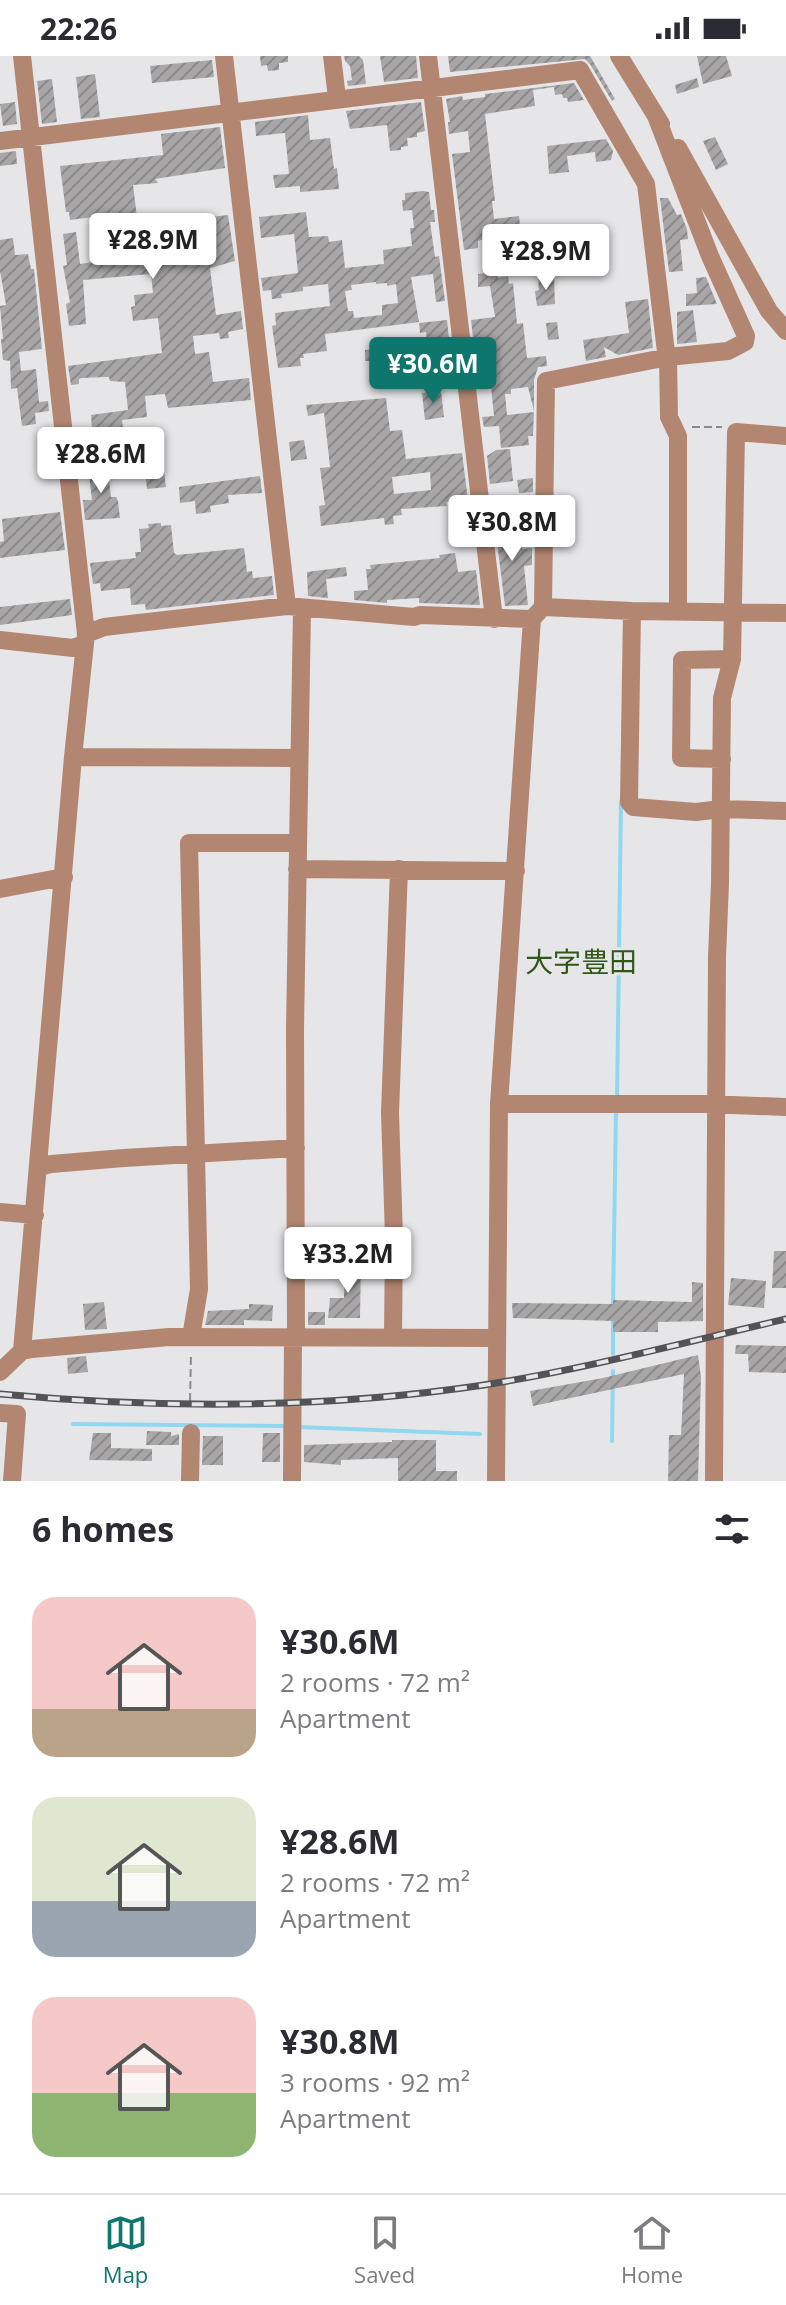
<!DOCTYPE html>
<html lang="en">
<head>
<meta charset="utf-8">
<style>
	:root { --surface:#fff; --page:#f7f7f7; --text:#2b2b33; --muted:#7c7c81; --line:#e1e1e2; --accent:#0f766e }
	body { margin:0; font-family:"Open Sans","Noto Sans JP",sans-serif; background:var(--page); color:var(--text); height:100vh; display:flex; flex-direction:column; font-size:30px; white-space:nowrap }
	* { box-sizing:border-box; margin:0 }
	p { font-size:26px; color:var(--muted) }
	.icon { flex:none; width:44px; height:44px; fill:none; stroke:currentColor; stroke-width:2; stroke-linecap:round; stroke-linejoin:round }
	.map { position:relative; height:1425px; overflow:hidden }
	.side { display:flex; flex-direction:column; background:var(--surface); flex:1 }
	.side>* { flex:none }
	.price { position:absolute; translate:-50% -68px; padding:0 18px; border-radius:8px; background:#fff; color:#222; font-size:26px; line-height:52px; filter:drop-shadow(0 2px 4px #0008) }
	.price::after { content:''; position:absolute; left:50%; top:48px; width:24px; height:18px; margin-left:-12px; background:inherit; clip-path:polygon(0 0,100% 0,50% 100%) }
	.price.current { background:var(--accent); color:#fff }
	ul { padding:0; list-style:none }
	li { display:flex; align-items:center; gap:24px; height:200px; padding:0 32px }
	li span { display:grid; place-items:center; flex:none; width:224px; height:160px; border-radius:24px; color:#555 }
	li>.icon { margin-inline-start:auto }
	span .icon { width:96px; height:96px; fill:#fffc; stroke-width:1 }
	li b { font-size:34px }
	h2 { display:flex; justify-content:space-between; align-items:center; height:96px; padding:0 32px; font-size:34px }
	.status { display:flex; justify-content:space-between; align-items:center; height:56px; padding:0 40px; background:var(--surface); direction:ltr }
	.status svg { height:22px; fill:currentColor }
	.tab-bar { display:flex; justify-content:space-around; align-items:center; height:112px; border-top:2px solid var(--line); background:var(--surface); font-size:22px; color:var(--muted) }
	.tab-bar a { display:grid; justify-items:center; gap:4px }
	.tab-bar .current { color:var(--accent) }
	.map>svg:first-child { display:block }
</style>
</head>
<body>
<div class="status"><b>22:26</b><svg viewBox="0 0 49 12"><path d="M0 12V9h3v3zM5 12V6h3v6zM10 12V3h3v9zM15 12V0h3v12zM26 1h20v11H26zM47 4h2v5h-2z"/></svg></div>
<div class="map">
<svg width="786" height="1425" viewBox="0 0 786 1425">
	<defs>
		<pattern id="building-hatch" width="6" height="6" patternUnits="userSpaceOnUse" patternTransform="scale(2)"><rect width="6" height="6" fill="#a9a6a7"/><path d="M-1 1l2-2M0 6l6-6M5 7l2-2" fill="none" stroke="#8a8888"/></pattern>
	</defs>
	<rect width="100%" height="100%" fill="#e6e6e9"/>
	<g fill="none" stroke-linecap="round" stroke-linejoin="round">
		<path stroke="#90d8f0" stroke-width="4" d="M617 1045 621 745
			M613 1249 616 1053
			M613 1298V1265
			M73 1368 285 1370
			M298 1371 480 1378
			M612 1385 613 1315"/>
	</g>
	<path fill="url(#building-hatch)" fill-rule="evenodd" d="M260 0H288V6L279 7V14L268 15 267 9 261 10Z
		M344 0H359L363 4 366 28 348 30 347 25 352 24 350 10 345 5Z
		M380 0H416L418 22 384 26Z
		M448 0H590L615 43 612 45 590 8 585 3 450 16Z
		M697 0H726L732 20 703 28Z
		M212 4 214 21 152 27 150 10Z
		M95 18 100 61 81 63 76 21Z
		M697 22 699 31 677 38 675 29Z
		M52 23 57 66 42 68 37 25Z
		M574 27 584 44 568 46 567 42H563L562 38 555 39 554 31 533 34 535 50 485 58 495 145H492L494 163 519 160 521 179 488 182 478 185V192L464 194 452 98 470 96 468 75 449 78 448 66H450L446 43 462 40 463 44 485 41V38Z
		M15 46 17 68 3 70 0 48Z
		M421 46 425 75 417 77V81L407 82 408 90 401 91V94L390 95 387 69 350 73 346 55Z
		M308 59 310 84 330 82 334 113 337 112 339 133 300 136V130L275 132 273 119 289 118 285 77 256 80 255 66Z
		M220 71 225 112 155 123 158 127 133 129 142 202 178 197 175 165 228 159 235 205 210 212 216 259 241 255 243 273 228 276 229 282 220 283 219 277 193 280 195 298 209 296 213 326 249 322 251 344 168 352 165 338 145 340 147 361 122 364 125 387 77 391 76 376 92 373 91 359 128 354 125 326 110 325 109 321H105L82 322 79 323V328L71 329 68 310 162 297 158 262 133 265 131 251 135 250 134 239 153 237 151 218 83 224 86 268 69 270 66 248 70 246 63 210 67 209 63 178 76 176 80 208 98 205 93 161 70 164 69 156H66L60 110 163 99 161 78Z
		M715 81 728 108 716 114 703 85Z
		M606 83 613 95 611 104 596 106 595 96 567 100 569 116 549 118 547 90Z
		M16 95 17 108 0 110V97Z
		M423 135 429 136 431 154H434L435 166H430L435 201 439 200 445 245 436 246 433 218 411 221 419 266 325 278 327 295 303 298 304 302H300L301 310 278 312 272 270 276 269 275 257 330 250 328 228 303 231V235L281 238 282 242 272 243 271 234 263 235 261 222 298 217 294 178 261 182 259 161 306 156 309 181 328 180 329 186 342 184 345 212 384 208 383 194 412 190 410 172H414L412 154 403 155 402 144H405V137ZM376 226V228L387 227V230L396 228 398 247 382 249V259L354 262 353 255H348L345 235 352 234 351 229Z
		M660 142H668L677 159 681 158 687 173 688 183 680 184 683 215 669 216Z
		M13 182 15 199 28 198 31 213H34L42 293 19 296 21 315 36 313 39 346 48 345 49 355 35 357 36 368 22 370 17 332 11 333 10 305 3 304 1 283H3L0 250 6 249 0 215V184Z
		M487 217V220L497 218 498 222 508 220 509 228 513 227 517 268 523 267 527 302 546 300 547 310 538 311 534 324V355L528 331 511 333V338H505L507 359 534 356 533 380H528L529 389 501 392 499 370 484 371 482 361 494 360 490 321 487 322 480 291H474L471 264 495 261 490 230 478 231V218Z
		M554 220 555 248 537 250 535 235 539 234 538 222Z
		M706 221 717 248 686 250V238L697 237 696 222Z
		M648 243 653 292 618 299 604 291 606 301 586 305 583 284 629 277 625 246Z
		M693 254 697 286 677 288V256Z
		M447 264 452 312 446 313V322H436L435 311H432L431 304 428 305 426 276 420 277 419 267Z
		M557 266 559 283 548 284 546 267Z
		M391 291 393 304 365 305V294Z
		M441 335 444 361 425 364 422 337Z
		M386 342 390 375 402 374 406 403 462 397 468 444 446 446 447 450 401 453 402 459 393 460 394 468 385 469 384 462 321 470 319 450 325 449 320 412 330 411 324 357 308 360 306 349ZM430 416 431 434 394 438 392 421Z
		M304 384 307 403 291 405 289 386Z
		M510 393 513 425 490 428 487 400 496 394Z
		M162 400 166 431 147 433 144 402Z
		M107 406 111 441H116L118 445 120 462 85 464 83 444H92L88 408Z
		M260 420 262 437 228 439 229 447 210 450 211 456 196 458 195 445 180 447 179 431Z
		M533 422V436L519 437 517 424Z
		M60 456 65 494 0 502V486L4 485 2 463Z
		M510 459 514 486 521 485 522 493 532 492V509L524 510 528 549 505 550 494 462Z
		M161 467V470L171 469 174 497 177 499 244 492 247 516 252 515 253 522 272 520 274 539 146 554 145 548 131 549 130 532 101 535 100 527 93 528 90 507 136 502 135 496H141L139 473 149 472 148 468Z
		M455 497 458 516 476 514 480 549 419 547V542L387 544V547L354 544V535L368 534 366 513H371L370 509 440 502 439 499Z
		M346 511 347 520 326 523 328 542 308 540 307 516Z
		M70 543 72 559 0 569V551Z
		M774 1195H786V1232H772Z
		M344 1208H361L360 1262H328L330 1242H344Z
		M731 1222 766 1225 764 1252 728 1249Z
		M692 1226 703 1227V1265L658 1266V1276H613V1265L513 1262 512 1247 613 1248V1244L692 1246Z
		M104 1246 107 1273 85 1274 83 1248Z
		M249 1248 273 1249 272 1265 244 1264V1269H205L208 1255 249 1253Z
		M308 1256H325V1269H308Z
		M736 1289 786 1290V1317L749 1316 748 1298H735Z
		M698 1299 701 1321 698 1425H668L669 1379H681L684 1318 533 1350 530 1335 603 1322Z
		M86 1300 88 1316 68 1318 67 1302Z
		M147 1375 171 1376V1380L179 1378V1389H146Z
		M93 1377H111V1392L152 1393V1405L89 1404Z
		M263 1377H280V1406H262Z
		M203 1380H223V1409H202Z
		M392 1384H436V1415H457V1425H398V1402L341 1404V1409L304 1406V1389L392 1386Z"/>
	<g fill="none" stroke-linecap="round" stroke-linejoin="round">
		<path stroke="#8b8b8d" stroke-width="2" stroke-dasharray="8 4" stroke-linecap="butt" d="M692 371H722
			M190 1345 191 1298"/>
		<path stroke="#b38672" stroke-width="18" d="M22 0 86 578 73 701 22 1295
			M224 0 287 550
			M332 0 337 42
			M428 0 494 563
			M619 0 661 68
			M0 85 580 14 646 128 666 296 668 301 669 361 678 380V556
			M678 92 769 255 786 275
			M543 551 632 555 786 557
			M632 555 629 746 633 751 696 756 721 753 786 755
			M86 578 104 571 287 550 414 561 420 559 532 563
			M0 584 73 592 84 588
			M73 701 299 702
			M722 703 681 702 682 604 732 603
			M297 813 516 815
			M0 833 64 821
			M499 1048H707L786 1051
			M39 1111 51 1108 124 1102 296 1092
			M0 1156 35 1159
			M191 1281 199 1233 189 787H290L298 784
			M296 1281 295 973 302 553
			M393 1281 394 1181 390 1057 399 813
			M0 1316 22 1295 32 1293 169 1281 496 1282
			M0 1357 17 1358 12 1425
			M190 1425 191 1377
			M292 1425 293 1281
			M496 1425 499 1048 532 563 543 551 546 325 668 301 728 295 745 286 746 280 710 200 656 60
			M714 1425 717 901 720 827 722 642 732 603 736 376 786 380"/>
		<g stroke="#535355" stroke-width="7">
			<path id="rail" d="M0 1338C161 1353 323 1353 484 1329 585 1313 686 1286 786 1263"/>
		</g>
		<use href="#rail" stroke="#e6e6e9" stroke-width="4" stroke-dasharray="12" stroke-linecap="butt"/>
	</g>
	<g text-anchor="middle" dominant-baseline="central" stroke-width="6" stroke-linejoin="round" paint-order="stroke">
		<g font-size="28" fill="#305618" stroke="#e6e6e9">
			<text x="581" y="905">大字豊田</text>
		</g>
	</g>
</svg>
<b class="price" style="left:153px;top:225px">¥28.9M</b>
<b class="price" style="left:546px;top:236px">¥28.9M</b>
<b class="price current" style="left:433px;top:349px">¥30.6M</b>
<b class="price" style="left:101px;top:439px">¥28.6M</b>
<b class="price" style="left:512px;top:507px">¥30.8M</b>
<b class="price" style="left:348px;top:1239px">¥33.2M</b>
</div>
<section class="side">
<h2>6 homes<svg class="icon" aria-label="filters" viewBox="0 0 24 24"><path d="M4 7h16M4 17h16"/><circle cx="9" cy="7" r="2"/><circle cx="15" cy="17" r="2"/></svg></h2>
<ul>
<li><span style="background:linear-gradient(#f6c9c9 70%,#b9a48a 0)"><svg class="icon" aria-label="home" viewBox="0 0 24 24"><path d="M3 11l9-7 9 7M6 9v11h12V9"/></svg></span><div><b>¥30.6M</b><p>2 rooms · 72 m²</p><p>Apartment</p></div></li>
<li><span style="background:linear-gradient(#dfe7d0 65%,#9aa5b1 0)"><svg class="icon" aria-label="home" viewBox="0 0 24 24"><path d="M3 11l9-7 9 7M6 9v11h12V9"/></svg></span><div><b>¥28.6M</b><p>2 rooms · 72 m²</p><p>Apartment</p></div></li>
<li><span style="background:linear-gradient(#f6c9c9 60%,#8fb573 0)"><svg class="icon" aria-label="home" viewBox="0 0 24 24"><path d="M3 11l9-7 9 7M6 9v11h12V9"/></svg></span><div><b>¥30.8M</b><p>3 rooms · 92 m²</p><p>Apartment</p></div></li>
</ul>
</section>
<nav class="tab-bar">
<a class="current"><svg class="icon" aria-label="map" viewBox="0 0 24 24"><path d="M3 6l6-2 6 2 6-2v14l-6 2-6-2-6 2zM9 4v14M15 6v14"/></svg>Map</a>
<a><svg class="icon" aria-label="saved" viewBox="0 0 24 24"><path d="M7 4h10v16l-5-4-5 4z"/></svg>Saved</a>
<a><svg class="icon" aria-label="home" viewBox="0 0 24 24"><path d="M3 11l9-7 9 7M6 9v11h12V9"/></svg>Home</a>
</nav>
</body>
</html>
